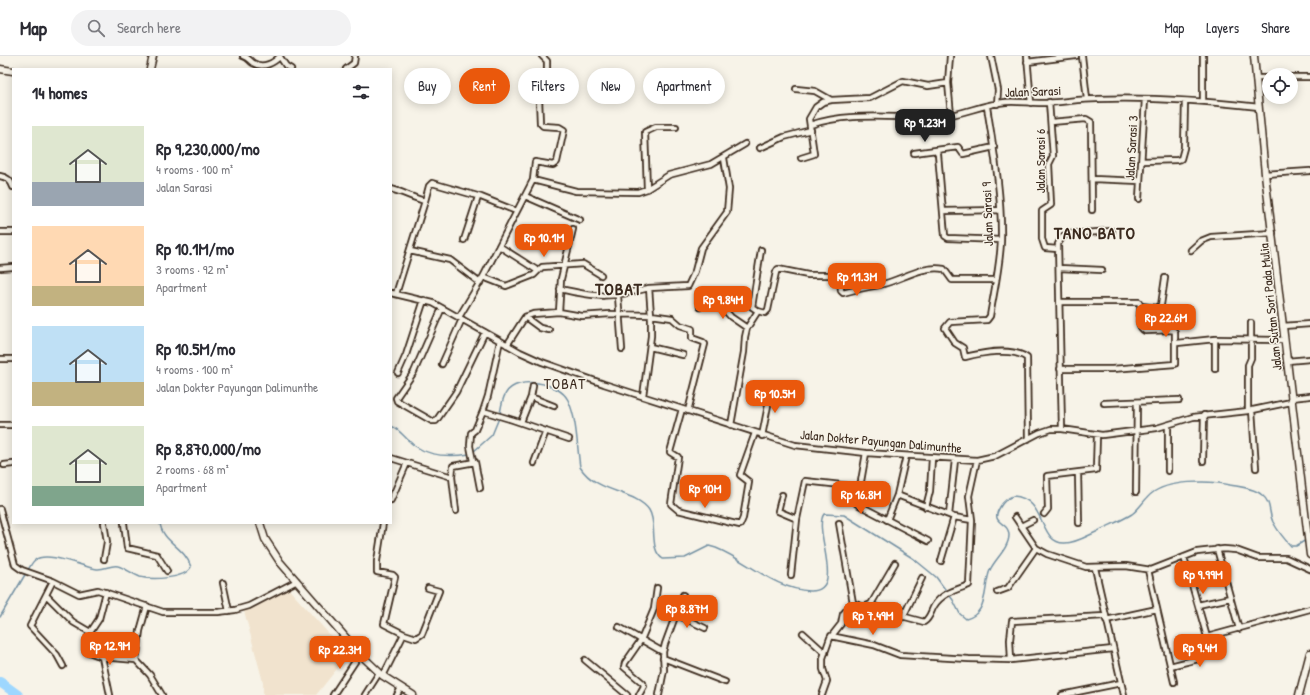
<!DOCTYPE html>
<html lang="en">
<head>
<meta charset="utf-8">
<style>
	:root { --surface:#fff; --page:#f2f2f3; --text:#2b2b33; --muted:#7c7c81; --line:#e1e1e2; --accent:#ea580c }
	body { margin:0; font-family:"Patrick Hand",sans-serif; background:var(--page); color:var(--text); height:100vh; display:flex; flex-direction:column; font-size:15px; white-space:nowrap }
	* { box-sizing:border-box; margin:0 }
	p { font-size:13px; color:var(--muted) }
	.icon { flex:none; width:22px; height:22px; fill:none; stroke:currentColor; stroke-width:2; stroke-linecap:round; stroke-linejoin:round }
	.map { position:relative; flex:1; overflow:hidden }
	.details { position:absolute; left:12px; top:12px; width:380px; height:456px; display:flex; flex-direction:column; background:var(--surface); border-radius:0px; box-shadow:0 2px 10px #0003 }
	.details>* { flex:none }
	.banner { position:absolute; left:404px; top:12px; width:380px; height:36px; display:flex; gap:8px }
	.buttons { position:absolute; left:1262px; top:12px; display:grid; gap:8px }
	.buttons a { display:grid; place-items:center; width:36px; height:36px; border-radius:50%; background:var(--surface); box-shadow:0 2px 10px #0003; font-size:20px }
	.price { position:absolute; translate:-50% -34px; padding:0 9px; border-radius:8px; background:var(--accent); color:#fff; font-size:13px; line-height:26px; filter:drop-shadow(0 1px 2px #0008) }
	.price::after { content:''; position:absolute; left:50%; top:24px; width:12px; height:9px; margin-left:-6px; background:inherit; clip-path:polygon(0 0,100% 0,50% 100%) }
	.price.active { background:#222; color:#fff }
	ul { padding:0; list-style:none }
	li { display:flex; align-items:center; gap:12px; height:100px; padding:0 20px }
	li span { display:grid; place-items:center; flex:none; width:112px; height:80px; border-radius:0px; color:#555 }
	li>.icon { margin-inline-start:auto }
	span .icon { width:48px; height:48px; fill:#fffc; stroke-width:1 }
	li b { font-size:17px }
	h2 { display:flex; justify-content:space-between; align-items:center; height:48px; padding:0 20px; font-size:17px }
	.chip { padding:0 14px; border-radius:18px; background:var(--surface); box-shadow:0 2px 10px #0003; font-size:14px; line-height:36px }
	.chip.active { background:var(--accent); color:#fff }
	header { display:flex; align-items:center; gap:24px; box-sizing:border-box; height:56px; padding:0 20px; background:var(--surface); border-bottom:1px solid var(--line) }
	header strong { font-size:19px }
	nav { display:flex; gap:22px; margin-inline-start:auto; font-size:14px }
	.search { width:280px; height:36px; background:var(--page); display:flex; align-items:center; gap:10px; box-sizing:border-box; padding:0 14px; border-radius:22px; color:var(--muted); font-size:15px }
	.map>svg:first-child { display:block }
</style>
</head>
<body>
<header>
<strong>Map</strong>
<div class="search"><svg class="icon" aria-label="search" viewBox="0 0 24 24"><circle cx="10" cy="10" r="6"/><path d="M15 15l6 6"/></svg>Search here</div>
<nav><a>Map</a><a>Layers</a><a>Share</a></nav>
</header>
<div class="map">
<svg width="1310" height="639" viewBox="0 0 1310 639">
	<rect width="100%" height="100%" fill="#f7f3e8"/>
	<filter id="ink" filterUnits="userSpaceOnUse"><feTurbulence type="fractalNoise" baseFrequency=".025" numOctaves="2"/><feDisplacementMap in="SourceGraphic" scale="8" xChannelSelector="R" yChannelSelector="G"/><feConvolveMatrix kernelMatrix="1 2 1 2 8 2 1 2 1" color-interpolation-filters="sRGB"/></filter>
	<g filter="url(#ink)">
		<path fill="#f1e3ce" d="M285 529 348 599 316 639H263V626L243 551Z"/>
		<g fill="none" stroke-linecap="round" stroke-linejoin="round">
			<path stroke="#7692a4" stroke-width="1.5" d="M500 358C501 352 502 343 506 337 517 319 559 326 568 344 577 363 577 390 580 411 597 438 635 434 649 454 658 468 648 493 663 503L685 502 709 490 716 492C748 505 774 533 810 535 847 536 812 474 824 458L844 459 914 503 936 521 953 544 960 558 966 563C971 562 977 558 980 553 987 542 985 526 990 514 995 503 1009 492 1009 479 1009 465 989 469 1000 451 1003 446 1007 442 1013 440 1047 442 1038 488 1065 487 1076 487 1087 480 1096 476 1107 470 1121 465 1132 458 1139 453 1144 444 1151 438 1167 424 1210 424 1230 429 1240 431 1254 432 1262 439 1272 447 1268 456 1273 466 1278 475 1284 483 1291 490H1296L1306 484
				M391 370C401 374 406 384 415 390 431 401 451 401 470 398
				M473 396 492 379 499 362
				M28 514C30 511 32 506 35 504 47 494 83 511 97 513 104 514 112 508 118 510 125 512 132 518 140 521 152 524 185 523 191 511 185 491 162 486 160 467
				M0 561 26 517"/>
			<path stroke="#9ed7fe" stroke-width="10" d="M0 626 18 639"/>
			<g stroke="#3b2a1e" stroke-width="8">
				<path id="street" d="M243 0C248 1 249 4 253 7 263 13 274 7 280 0
					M950 0 948 27 951 59
					M991 0 998 34 997 48
					M1027 0 1031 47
					M1082 0 1087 43
					M1203 0V45
					M280 1 286 10 291 13
					M1027 6 1076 0
					M346 13 354 7 355 0
					M1291 21H1310
					M1256 22H1269
					M796 33 815 35 831 44
					M1049 46 1053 100 1049 108 1051 149 1042 155V183L1045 192 1058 193
					M987 51C994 95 1002 140 1001 185 1000 210 994 236 990 260L987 264 950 266 945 272 955 287 963 292 965 301C981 297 1013 291 1027 302L1028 383
					M1051 66 1086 63 1091 66 1092 154
					M810 69C852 55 895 63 939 61 962 59 983 48 1006 46 1017 45 1028 47 1039 47 1059 47 1078 43 1097 43 1151 41 1205 45 1259 51
					M760 92 784 81 811 74
					M935 95 938 98 945 180 948 182 1001 184
					M914 97 958 91 963 98 994 91
					M801 102 814 98 809 63 816 51 823 46 831 44 870 42 903 25 928 30 948 27
					M1142 105 1177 104 1181 103 1184 92 1185 45
					M1265 118 1310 115
					M0 120C7 121 11 124 13 131
					M1093 123 1140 125
					M533 124 535 106 553 109 557 106 564 74 559 71 543 70 540 67 539 42 546 33 547 27V5L542 0
					M391 133C403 136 413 142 425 145L396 238
					M647 133 645 76 656 71H676
					M525 140 580 164
					M1139 143 1145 43
					M425 145 429 130 432 127 481 141 516 155
					M943 155 1000 154
					M0 176H13
					M530 183 569 190
					M464 184 478 141
					M499 190 535 213
					M761 194 752 251 758 255 765 257 768 254 776 216 778 213 808 219H838L840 222 841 235 843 237C856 233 870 231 883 228 903 223 922 209 944 213L952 224H996
					M1191 194 1201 185 1211 181 1273 177
					M410 195 450 204 480 227
					M0 212 13 211
					M1059 212 1102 214
					M483 221 506 230 534 219 542 211 583 208 601 219
					M649 232 688 230 695 215 701 192 727 156 729 133 724 102
					M560 233C599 242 610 242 649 232L651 259 672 262 680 269 692 273V282L703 286 705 288 688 355
					M391 237 433 247 520 296 542 306 604 328 795 389 866 397 977 404 995 400 1039 377 1051 373H1062L1102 379 1157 372 1193 361 1248 355 1291 346
					M618 240 622 293
					M1141 250 1157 252 1161 249 1165 222
					M700 251 712 240 731 261 747 272
					M442 252 414 316 396 342 397 345 432 365H436L456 336 485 276
					M559 256 561 223 573 173
					M459 261 483 221 533 124 576 135 638 136 647 133 669 119 711 108 745 88
					M525 261 540 272 549 274
					M1283 270 1310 268
					M500 285 488 340 483 355 513 364 569 383
					M1177 287 1215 283 1285 284
					M507 289 525 261 533 258 559 256 582 260 610 258 651 259V280L643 340
					M650 291 683 299
					M0 303H13
					M1287 305 1310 303
					M442 308 462 263
					M1060 313H1112L1175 308V276L1173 274 1145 275C1134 269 1144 254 1139 246H1060
					M1215 313V283
					M398 317 406 299 424 244
					M531 341 554 350
					M1291 342 1310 340
					M1104 347 1179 344
					M682 353 670 396 678 401 671 448 678 454 740 469 743 462 749 426 740 419 755 377
					M1252 354 1256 412
					M1248 355V309L1251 302V267
					M521 366 531 341 533 330
					M0 369H13
					M731 369 744 296 745 281 747 272 758 255
					M1168 369V415
					M1062 373 1058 188 1063 180 1069 178 1112 175
					M762 380 771 334
					M866 397 857 448 928 485
					M391 402 452 421
					M473 405 470 390 471 377 475 374 483 355
					M1203 405 1204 359
					M534 407 546 375
					M4 409 13 408
					M1078 417 1079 467
					M1136 436 1137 346
					M782 439 778 455 797 463
					M897 439 954 461 972 464
					M391 444 407 407
					M926 451 930 435 932 402
					M0 453 15 509 22 514 53 525
					M456 455 452 421 453 410 475 406 480 432
					M1044 458 1048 453 1047 420 1096 414 1097 379
					M949 459 955 404
					M1015 461 1036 492 1047 498 1086 511 1126 510 1151 514 1197 496 1224 493 1236 494 1258 502H1286L1310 513
					M887 464 897 439 906 400
					M104 467 107 486 104 503
					M124 467 127 492 157 499 167 515
					M383 467 377 505V516L393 519 395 521 384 568 404 578
					M839 467 853 547
					M1021 470 1033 464
					M1217 493 1239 573
					M1184 501 1207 581
					M941 505 954 461
					M1095 512 1124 639
					M1148 514 1174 626
					M791 519 797 463 805 425 859 431
					M223 527 229 555
					M106 536 99 563 89 578 86 595 102 601 136 604 150 619 162 639
					M997 536 1008 532 1036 492
					M47 540 73 566 90 576
					M853 547 864 551 871 548 895 507
					M871 548 883 555 924 566C930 562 931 555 934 550 942 537 956 534 969 529L972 464 969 440 977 404
					M1198 549 1230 542
					M675 558 705 572
					M903 561 922 522
					M1106 564 1157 553
					M619 571 663 596
					M803 577 825 597
					M831 580 874 589 900 599 969 603 1011 604 1113 593
					M102 601 110 639
					M663 602 725 626
					M136 604 140 575 147 550
					M585 604 627 639
					M1011 604 1010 584 1012 565 1105 560
					M63 610 57 599 30 570 53 525 79 538 98 534 163 556H218L235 554 249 550 297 525
					M1170 610 1198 603 1203 587 1207 581 1310 553
					M383 620 404 578 416 582 422 578 439 535 428 532
					M333 639 360 598
					M365 639 379 617
					M397 639 401 632
					M639 639 644 630 643 627 624 611 625 607 641 584 654 553 657 532
					M659 639 664 614 663 596 665 588 683 539
					M822 639 827 625 823 613V602L830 582 841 568 843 558 853 547
					M1062 639 1121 627"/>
			</g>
			<g stroke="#3b2a1e" stroke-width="9">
				<path id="secondary" d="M1254 0 1265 118 1310 499
					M0 13 13 15
					M150 13 153 0
					M260 467 265 483 280 506 360 598 383 620 413 639
					M1299 639 1310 597"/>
			</g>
			<use href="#street" stroke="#f7f3e8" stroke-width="4.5"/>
			<use href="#secondary" stroke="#f7f3e8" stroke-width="6"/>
		</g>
	</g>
	<g text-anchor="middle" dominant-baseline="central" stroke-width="3" stroke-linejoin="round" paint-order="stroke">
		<g font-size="13" fill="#3b2a1e" stroke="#f7f3e8">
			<text transform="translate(1033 35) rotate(-2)">Jalan Sarasi</text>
			<text transform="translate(1131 92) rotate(-87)">Jalan Sarasi 3</text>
			<text transform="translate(1040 105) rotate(-90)">Jalan Sarasi 6</text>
			<text transform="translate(987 158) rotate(-92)">Jalan Sarasi 9</text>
			<text transform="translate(1270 251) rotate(-96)">Jalan Sutan Sori Pada Mulia</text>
			<text transform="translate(881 385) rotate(5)">Jalan Dokter Payungan Dalimunthe</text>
		</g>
		<g font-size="15" letter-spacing="1" fill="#3b2a1e" stroke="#f7f3e8">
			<text x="565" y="327">TOBAT</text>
		</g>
		<g font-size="17" font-weight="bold" letter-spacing="1" fill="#3b2a1e" stroke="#f7f3e8">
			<text x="1095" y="176">TANO BATO</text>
			<text x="619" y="232">TOBAT</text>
		</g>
	</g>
</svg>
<div class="buttons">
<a><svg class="icon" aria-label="locate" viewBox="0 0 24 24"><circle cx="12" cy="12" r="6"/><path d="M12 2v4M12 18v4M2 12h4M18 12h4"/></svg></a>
</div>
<b class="price active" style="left:925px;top:87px">Rp 9.23M</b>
<b class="price" style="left:544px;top:202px">Rp 10.1M</b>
<b class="price" style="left:857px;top:241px">Rp 11.3M</b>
<b class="price" style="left:723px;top:264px">Rp 9.84M</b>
<b class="price" style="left:1166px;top:282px">Rp 22.6M</b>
<b class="price" style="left:775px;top:358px">Rp 10.5M</b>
<b class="price" style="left:705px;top:453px">Rp 10M</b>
<b class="price" style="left:861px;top:459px">Rp 16.8M</b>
<b class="price" style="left:1203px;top:539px">Rp 9.99M</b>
<b class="price" style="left:687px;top:573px">Rp 8.87M</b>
<b class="price" style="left:873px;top:580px">Rp 7.49M</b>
<b class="price" style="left:110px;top:610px">Rp 12.9M</b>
<b class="price" style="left:1200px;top:612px">Rp 9.4M</b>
<b class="price" style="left:340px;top:614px">Rp 22.3M</b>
<div class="banner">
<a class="chip">Buy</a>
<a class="chip active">Rent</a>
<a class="chip">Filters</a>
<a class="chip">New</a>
<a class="chip">Apartment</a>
</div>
<section class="details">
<h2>14 homes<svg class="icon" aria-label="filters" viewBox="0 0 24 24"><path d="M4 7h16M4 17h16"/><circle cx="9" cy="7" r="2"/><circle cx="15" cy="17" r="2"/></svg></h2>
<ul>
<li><span style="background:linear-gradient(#dfe7d0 70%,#9aa5b1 0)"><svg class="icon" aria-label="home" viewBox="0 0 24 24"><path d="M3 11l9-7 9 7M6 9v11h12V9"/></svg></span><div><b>Rp 9,230,000/mo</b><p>4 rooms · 100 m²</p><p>Jalan Sarasi</p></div></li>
<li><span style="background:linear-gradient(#ffd9b3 75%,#c2b280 0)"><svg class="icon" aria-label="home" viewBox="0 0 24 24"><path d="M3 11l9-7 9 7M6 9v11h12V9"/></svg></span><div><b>Rp 10.1M/mo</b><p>3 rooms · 92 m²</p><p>Apartment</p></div></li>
<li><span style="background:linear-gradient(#bfe0f5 70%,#c2b280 0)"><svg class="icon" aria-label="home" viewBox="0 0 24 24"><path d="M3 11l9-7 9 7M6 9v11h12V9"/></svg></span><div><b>Rp 10.5M/mo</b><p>4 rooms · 100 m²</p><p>Jalan Dokter Payungan Dalimunthe</p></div></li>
<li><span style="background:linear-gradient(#dfe7d0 75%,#7fa58c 0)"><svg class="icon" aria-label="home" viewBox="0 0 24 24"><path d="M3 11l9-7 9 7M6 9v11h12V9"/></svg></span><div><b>Rp 8,870,000/mo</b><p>2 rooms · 68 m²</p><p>Apartment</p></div></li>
</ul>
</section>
</div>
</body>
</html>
